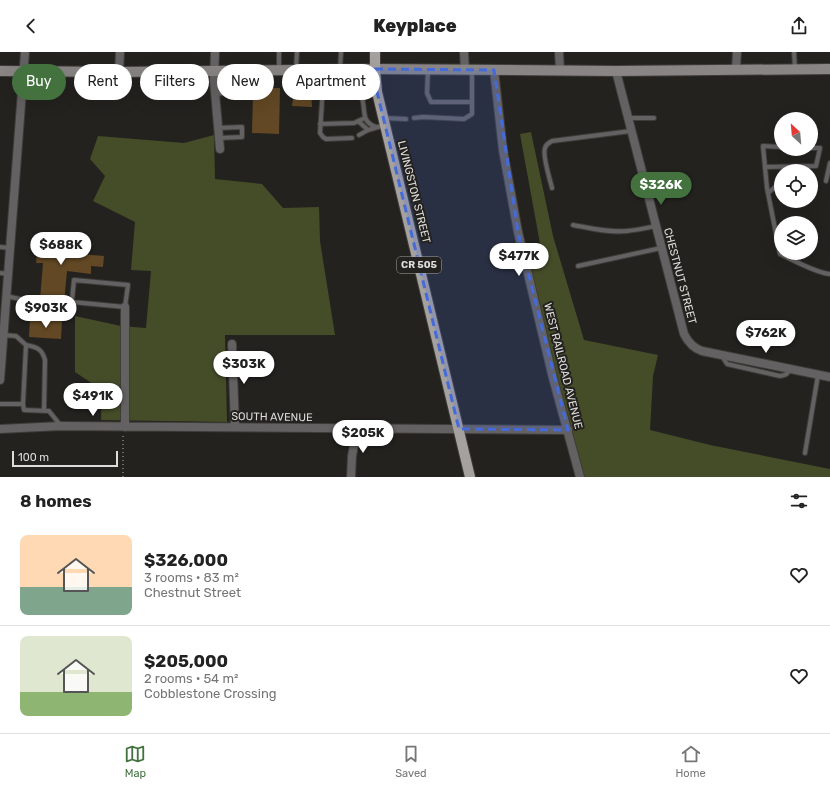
<!DOCTYPE html>
<html lang="en">
<head>
<meta charset="utf-8">
<style>
	:root { --surface:#fff; --page:#f6f6f6; --text:#222; --muted:#767676; --line:#e0e0e0; --accent:#43723f }
	body { margin:0; font-family:Rubik,sans-serif; background:var(--page); color:var(--text); height:100vh; display:flex; flex-direction:column; font-size:15px; white-space:nowrap }
	* { box-sizing:border-box; margin:0 }
	p { font-size:13px; color:var(--muted) }
	.icon { flex:none; width:22px; height:22px; fill:none; stroke:currentColor; stroke-width:2; stroke-linecap:round; stroke-linejoin:round }
	.map { position:relative; height:425px; overflow:hidden }
	.sheet { display:flex; flex-direction:column; background:var(--surface); flex:1 }
	.sheet>* { flex:none }
	.hud { position:absolute; left:12px; top:12px; width:400px; height:36px; display:flex; gap:8px }
	.needle { width:26px; rotate:334deg }
	.buttons { position:absolute; left:774px; top:60px; display:grid; gap:8px }
	.buttons a { display:grid; place-items:center; width:44px; height:44px; border-radius:50%; background:var(--surface); box-shadow:0 4px 16px #0002; font-size:20px }
	.scale { position:absolute; left:12px; bottom:10px; width:106px; box-sizing:border-box; padding-left:4px; border:2px solid #dedddb; border-top:0; font-size:11px; line-height:14px; white-space:nowrap; color:#dedddb; -webkit-text-stroke:3px #24221f; paint-order:stroke }
	.price { position:absolute; translate:-50% -34px; padding:0 9px; border-radius:14px; background:#fff; color:#222; font-size:13px; line-height:26px; filter:drop-shadow(0 1px 2px #0008) }
	.price::after { content:''; position:absolute; left:50%; top:24px; width:12px; height:9px; margin-left:-6px; background:inherit; clip-path:polygon(0 0,100% 0,50% 100%) }
	.price.active { background:var(--accent); color:#fff }
	ul { padding:0; list-style:none }
	li { display:flex; align-items:center; gap:12px; height:100px; padding:0 20px }
	li+li { border-top:1px solid var(--line) }
	li span { display:grid; place-items:center; flex:none; width:112px; height:80px; border-radius:8px; color:#555 }
	li>.icon { margin-inline-start:auto }
	span .icon { width:48px; height:48px; fill:#fffc; stroke-width:1 }
	li b { font-size:17px }
	h2 { display:flex; justify-content:space-between; align-items:center; height:48px; padding:0 20px; font-size:17px }
	.pill { padding:0 14px; border-radius:18px; background:var(--surface); box-shadow:0 4px 16px #0002; font-size:14px; line-height:36px }
	.pill.active { background:var(--accent); color:#fff }
	header { display:flex; justify-content:space-between; align-items:center; height:52px; padding:0 20px; background:var(--surface); font-size:18px; font-weight:800 }
	.menu { display:flex; justify-content:space-around; align-items:center; height:56px; border-top:1px solid var(--line); background:var(--surface); font-size:11px; color:var(--muted) }
	.menu a { display:grid; justify-items:center; gap:2px }
	.menu .active { color:var(--accent) }
	.map>svg:first-child { display:block }
</style>
</head>
<body>
<header><svg class="icon" aria-label="back" viewBox="0 0 24 24"><path d="M15 5l-7 7 7 7"/></svg>Keyplace<svg class="icon" aria-label="share" viewBox="0 0 24 24"><path d="M12 15V3M7 8l5-5 5 5M5 13v7h14v-7"/></svg></header>
<div class="map">
<svg width="830" height="425" viewBox="0 0 830 425">
	<rect width="100%" height="100%" fill="#24221f"/>
	<path fill="#444d28" d="M531 80 553 184 584 288 658 303 653 324 650 378 710 393 830 417V425H580L526 209 541 197 520 82Z
		M214 83 215 127 262 132 283 156 319 155 320 189 335 283H225L227 370 101 368 102 338 75 320V264L121 274 146 276 151 219 131 218 135 170 93 149 105 124 90 107 98 84 184 91Z"/>
	<path fill="#624824" d="M264 36H280L279 82 252 81 253 42H264Z
		M311 38 312 55 292 54 294 39Z
		M44 181 70 184 68 201 104 204 103 215 91 214V222L67 219 64 251 40 248 43 211H36L37 202 42 203Z
		M30 267 62 269 61 287 29 285Z"/>
	<g fill="none" stroke-linecap="round" stroke-linejoin="round">
		<g stroke="#3e3c39" stroke-width="6">
			<path id="lane" d="M794 0 795 17
				M296 17 297 0
				M340 17 341 0
				M279 18V0
				M324 18 320 81 323 85 326 87 352 86
				M428 18 427 41 431 50H472V19
				M323 38 353 37C356 39 359 41 361 44 367 56 359 69 376 75
				M216 42 242 39 240 19
				M384 66 406 67
				M414 66 423 65 464 67 472 62V50
				M628 66H654
				M358 69 368 78
				M320 72 354 71 365 66
				M218 76 242 75V85L219 86
				M359 83 368 78 385 73
				M781 95 763 94 767 136 780 202C793 208 816 221 830 222
				M765 115 816 114 820 96H811
				M826 129 830 111
				M552 136C550 127 542 104 545 96 546 92 549 91 552 89L631 79
				M768 141 781 130
				M573 173C591 176 609 181 627 179 637 178 646 176 656 174
				M0 195 10 196
				M578 214 661 196
				M0 221 8 222
				M6 244 71 258 74 228 128 233 125 255 72 250
				M3 283 16 284 26 293 23 352 24 358 49 359 61 374
				M26 293C37 295 42 297 45 308L44 359
				M722 304 727 312 780 324C786 323 788 322 790 317
				M0 352H23
				M805 401 818 323"/>
		</g>
		<g stroke="#3e3c39" stroke-width="10">
			<path id="street" d="M215 0 214 29 220 97
				M464 0 465 18
				M559 0 560 19
				M736 17 737 0
				M494 18 503 98 518 180 553 326 580 425
				M616 19 684 282C688 290 693 296 702 299L830 325
				M119 20 120 0
				M232 292 235 375
				M0 328 25 0
				M125 375V255
				M0 377 61 374 568 378
				M351 425 352 404 357 377"/>
		</g>
		<g stroke="#3e3c39" stroke-width="12">
			<path id="secondary" d="M0 19 119 20 375 17 616 19 830 17"/>
		</g>
		<g stroke="#3e3c39" stroke-width="12">
			<path id="primary" d="M375 0V17L377 40 470 425"/>
		</g>
		<path stroke="#878583" stroke-width="1.5" stroke-dasharray="1 3" stroke-linecap="butt" d="M123 425V383"/>
		<use href="#lane" stroke="#636161" stroke-width="4"/>
		<use href="#street" stroke="#636161" stroke-width="8"/>
		<use href="#secondary" stroke="#888584" stroke-width="10"/>
		<use href="#primary" stroke="#a5a19f" stroke-width="10"/>
	</g>
	<path fill="#446bd9" fill-opacity="0.2" stroke="#446bd9" stroke-width="3" stroke-dasharray="8 5" stroke-linejoin="round" d="M375 17 494 18 518 180 568 378 459 377 377 40Z"/>
	<g text-anchor="middle" dominant-baseline="central" stroke-width="4" stroke-linejoin="round" paint-order="stroke">
		<rect fill="#24221f" stroke="#a6a5a3" stroke-width="1" x="397" y="205" width="44" height="16" rx="3"/>
		<g font-size="10" font-weight="bold" fill="#dedddb">
			<text x="419" y="213">CR 505</text>
		</g>
		<g font-size="11" fill="#dedddb" stroke="#24221f">
			<text transform="translate(414 140) rotate(76)">LIVINGSTON STREET</text>
			<text transform="translate(680 224) rotate(75)">CHESTNUT STREET</text>
			<text transform="translate(563 314) rotate(76)">WEST RAILROAD AVENUE</text>
			<text transform="translate(272 365) rotate(1)">SOUTH AVENUE</text>
		</g>
	</g>
</svg>
<div class="buttons">
<a><svg class="needle" viewBox="-14 -14 28 28"><path d="M0-13l5 13h-10z" fill="#e53935"/><path d="M0 13l5-13h-10z" fill="#767676"/></svg></a>
<a><svg class="icon" aria-label="locate" viewBox="0 0 24 24"><circle cx="12" cy="12" r="6"/><path d="M12 2v4M12 18v4M2 12h4M18 12h4"/></svg></a>
<a><svg class="icon" aria-label="layers" viewBox="0 0 24 24"><path d="M12 4l9 5-9 5-9-5zM3 14l9 5 9-5"/></svg></a>
</div>
<div class="scale">100 m</div>
<b class="price active" style="left:661px;top:154px">$326K</b>
<b class="price" style="left:61px;top:214px">$688K</b>
<b class="price" style="left:519px;top:225px">$477K</b>
<b class="price" style="left:46px;top:277px">$903K</b>
<b class="price" style="left:766px;top:302px">$762K</b>
<b class="price" style="left:244px;top:333px">$303K</b>
<b class="price" style="left:93px;top:365px">$491K</b>
<b class="price" style="left:363px;top:402px">$205K</b>
<div class="hud">
<a class="pill active">Buy</a>
<a class="pill">Rent</a>
<a class="pill">Filters</a>
<a class="pill">New</a>
<a class="pill">Apartment</a>
</div>
</div>
<section class="sheet">
<h2>8 homes<svg class="icon" aria-label="filters" viewBox="0 0 24 24"><path d="M4 7h16M4 17h16"/><circle cx="9" cy="7" r="2"/><circle cx="15" cy="17" r="2"/></svg></h2>
<ul>
<li><span style="background:linear-gradient(#ffd9b3 65%,#7fa58c 0)"><svg class="icon" aria-label="home" viewBox="0 0 24 24"><path d="M3 11l9-7 9 7M6 9v11h12V9"/></svg></span><div><b>$326,000</b><p>3 rooms · 83 m²</p><p>Chestnut Street</p></div><svg class="icon" aria-label="heart" viewBox="0 0 24 24"><path d="M12 20l-8-8c-3-5 5-10 8-4 3-6 11-1 8 4z"/></svg></li>
<li><span style="background:linear-gradient(#dfe7d0 70%,#8fb573 0)"><svg class="icon" aria-label="home" viewBox="0 0 24 24"><path d="M3 11l9-7 9 7M6 9v11h12V9"/></svg></span><div><b>$205,000</b><p>2 rooms · 54 m²</p><p>Cobblestone Crossing</p></div><svg class="icon" aria-label="heart" viewBox="0 0 24 24"><path d="M12 20l-8-8c-3-5 5-10 8-4 3-6 11-1 8 4z"/></svg></li>
</ul>
</section>
<nav class="menu">
<a class="active"><svg class="icon" aria-label="map" viewBox="0 0 24 24"><path d="M3 6l6-2 6 2 6-2v14l-6 2-6-2-6 2zM9 4v14M15 6v14"/></svg>Map</a>
<a><svg class="icon" aria-label="saved" viewBox="0 0 24 24"><path d="M7 4h10v16l-5-4-5 4z"/></svg>Saved</a>
<a><svg class="icon" aria-label="home" viewBox="0 0 24 24"><path d="M3 11l9-7 9 7M6 9v11h12V9"/></svg>Home</a>
</nav>
</body>
</html>
